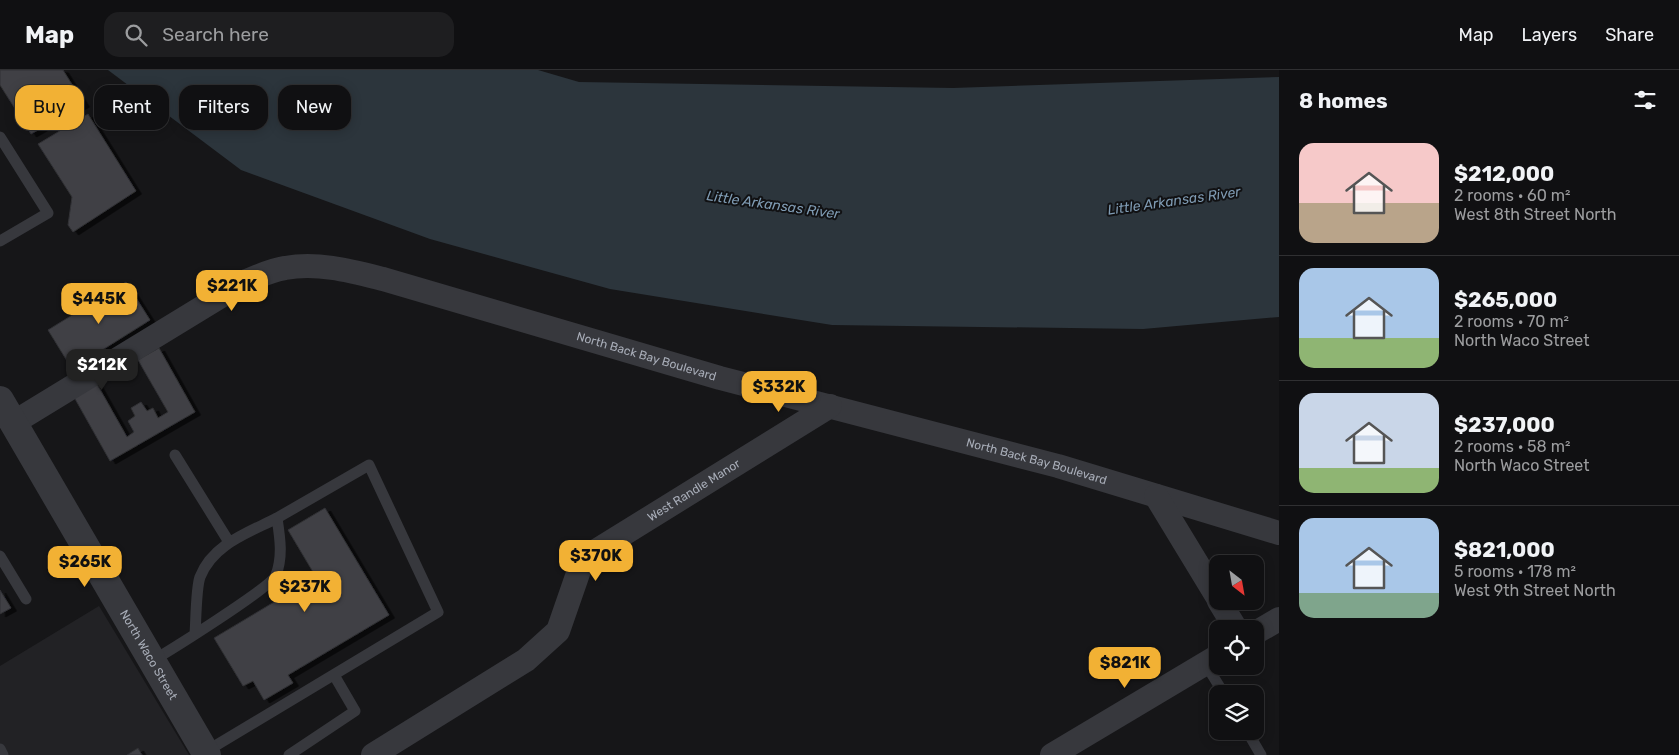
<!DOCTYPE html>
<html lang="en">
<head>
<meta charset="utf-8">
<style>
	:root { --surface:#101012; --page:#1e1e20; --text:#f1f3f6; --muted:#9c9d9f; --line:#303032; --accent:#f2b134 }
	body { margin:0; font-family:Rubik,sans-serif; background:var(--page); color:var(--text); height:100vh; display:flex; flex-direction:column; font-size:19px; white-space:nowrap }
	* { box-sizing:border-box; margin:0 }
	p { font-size:16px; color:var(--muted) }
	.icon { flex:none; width:28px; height:28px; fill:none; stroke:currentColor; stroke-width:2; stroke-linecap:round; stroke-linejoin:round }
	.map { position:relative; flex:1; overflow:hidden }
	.panel { display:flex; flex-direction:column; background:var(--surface); width:400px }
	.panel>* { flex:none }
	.guide { position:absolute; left:15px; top:15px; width:475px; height:45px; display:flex; gap:10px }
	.needle { width:32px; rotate:149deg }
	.controls { position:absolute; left:1209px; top:485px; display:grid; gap:10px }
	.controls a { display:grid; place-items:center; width:55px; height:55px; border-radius:10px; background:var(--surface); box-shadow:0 2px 12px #0003,0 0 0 1px var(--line); font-size:25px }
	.price { position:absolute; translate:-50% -42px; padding:0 11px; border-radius:10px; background:var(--accent); color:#111; font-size:16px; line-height:32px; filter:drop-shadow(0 1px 2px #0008) }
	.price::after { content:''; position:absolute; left:50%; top:30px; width:15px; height:11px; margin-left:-8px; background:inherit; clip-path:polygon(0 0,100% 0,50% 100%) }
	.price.selected { background:#222; color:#fff }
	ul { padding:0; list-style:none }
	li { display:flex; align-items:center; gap:15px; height:125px; padding:0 20px }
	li+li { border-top:1px solid var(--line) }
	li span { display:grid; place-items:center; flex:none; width:140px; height:100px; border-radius:15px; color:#555 }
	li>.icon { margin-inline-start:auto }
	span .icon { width:60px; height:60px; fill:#fffc; stroke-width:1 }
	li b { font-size:21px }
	h2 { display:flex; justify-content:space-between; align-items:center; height:60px; padding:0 20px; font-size:21px }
	.pill { padding:0 18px; border-radius:15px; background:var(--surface); box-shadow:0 2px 12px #0003,0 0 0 1px var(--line); font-size:18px; line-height:45px }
	.pill.selected { background:var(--accent); color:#111 }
	header { display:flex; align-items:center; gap:30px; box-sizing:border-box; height:70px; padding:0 25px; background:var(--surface); border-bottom:1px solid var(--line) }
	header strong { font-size:24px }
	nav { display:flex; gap:28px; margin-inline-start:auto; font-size:18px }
	.search { width:350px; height:45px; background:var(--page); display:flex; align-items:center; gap:12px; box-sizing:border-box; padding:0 18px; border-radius:15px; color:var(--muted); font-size:19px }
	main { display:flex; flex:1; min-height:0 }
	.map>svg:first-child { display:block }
</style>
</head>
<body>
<header>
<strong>Map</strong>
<div class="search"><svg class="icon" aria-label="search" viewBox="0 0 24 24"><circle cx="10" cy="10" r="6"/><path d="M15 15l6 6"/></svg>Search here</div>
<nav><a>Map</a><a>Layers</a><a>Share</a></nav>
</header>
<main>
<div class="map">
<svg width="1279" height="685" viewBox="0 0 1279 685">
	<defs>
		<filter id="shadow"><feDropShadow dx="5.5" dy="3" stdDeviation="0" flood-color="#0009"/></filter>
	</defs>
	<rect width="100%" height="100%" fill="#161618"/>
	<path fill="#222225" d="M99 536 189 685H0V596Z"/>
	<path fill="#2c353c" d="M108 0H538L579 12 953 18 1279 7V247L1143 259 832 255 610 219 430 169 241 100Z"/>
	<path fill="#404145" stroke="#303034" filter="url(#shadow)" d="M0 0H63L84 34 31 64 0 15Z
		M88 44 136 121 73 162 68 155 72 127 38 74Z
		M126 212 150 250 72 299 48 260Z
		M159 278 195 342 110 391 74 327 97 314 127 367 134 362 128 351 135 346 131 338 141 332 147 341 153 338 158 348 168 342 138 290Z
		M325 438 389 545 288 605 293 613 264 630 253 611 243 616 214 568 316 507 288 460Z
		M0 520 11 538 0 544Z
		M138 678 142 685H127Z"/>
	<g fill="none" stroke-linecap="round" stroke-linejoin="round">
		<path stroke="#37383d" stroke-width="11" d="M0 67 48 143 0 171
			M175 385 229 472
			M0 486 26 529
			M152 591C169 581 272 517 276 505 283 486 280 468 277 448 248 463 213 474 200 507 196 518 196 551 195 564
			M1205 593 1224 624
			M1247 661 1261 685
			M0 679 3 685
			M205 682 438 542 369 395 277 448
			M289 685 355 641 334 605"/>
		<g stroke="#37383d" stroke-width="24">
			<path id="s1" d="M13 353 244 212C257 207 271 200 285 198 318 192 351 201 383 209L720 308 1058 396 1279 463"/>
			<path d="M1156 426 1218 528"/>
			<path d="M1219 531 1236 559"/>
			<path d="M1255 563 1279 549"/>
			<path id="s2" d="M373 685 526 590 558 561 583 489 830 336"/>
			<path d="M1052 685 1218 586"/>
		</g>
		<path stroke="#37383d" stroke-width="28" id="s3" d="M0 330 207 685"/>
	</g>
	<g text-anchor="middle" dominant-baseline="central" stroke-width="4" stroke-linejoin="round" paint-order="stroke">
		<g font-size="12" fill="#a8adb8" stroke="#111113">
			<text stroke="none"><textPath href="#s1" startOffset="688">North Back Bay Boulevard</textPath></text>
			<text stroke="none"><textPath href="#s1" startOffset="1092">North Back Bay Boulevard</textPath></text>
			<text stroke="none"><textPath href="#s2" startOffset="430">West Randle Manor</textPath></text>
			<text stroke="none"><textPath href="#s3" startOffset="295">North Waco Street</textPath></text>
		</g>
		<g font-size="14" font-style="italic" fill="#7f9bb3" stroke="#111113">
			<text transform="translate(1174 131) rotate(-8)">Little Arkansas River</text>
			<text transform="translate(773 135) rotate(8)">Little Arkansas River</text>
		</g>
	</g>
</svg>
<div class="controls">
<a><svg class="needle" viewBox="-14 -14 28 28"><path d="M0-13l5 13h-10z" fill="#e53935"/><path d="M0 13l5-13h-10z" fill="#9c9d9f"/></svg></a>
<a><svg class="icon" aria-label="locate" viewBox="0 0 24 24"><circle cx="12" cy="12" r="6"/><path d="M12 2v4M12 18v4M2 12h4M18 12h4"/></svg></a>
<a><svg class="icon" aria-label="layers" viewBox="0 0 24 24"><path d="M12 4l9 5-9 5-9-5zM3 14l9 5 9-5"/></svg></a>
</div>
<b class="price" style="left:232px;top:242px">$221K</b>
<b class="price" style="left:99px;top:255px">$445K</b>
<b class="price selected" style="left:102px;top:321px">$212K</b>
<b class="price" style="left:779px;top:343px">$332K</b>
<b class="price" style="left:596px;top:512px">$370K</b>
<b class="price" style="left:85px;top:518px">$265K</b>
<b class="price" style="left:305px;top:543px">$237K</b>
<b class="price" style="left:1125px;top:619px">$821K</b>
<div class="guide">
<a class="pill selected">Buy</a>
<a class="pill">Rent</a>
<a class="pill">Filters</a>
<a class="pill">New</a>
</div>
</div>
<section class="panel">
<h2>8 homes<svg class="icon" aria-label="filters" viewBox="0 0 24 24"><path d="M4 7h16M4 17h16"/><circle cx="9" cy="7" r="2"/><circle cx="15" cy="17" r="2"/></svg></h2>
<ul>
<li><span style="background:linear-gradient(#f6c9c9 60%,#b9a48a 0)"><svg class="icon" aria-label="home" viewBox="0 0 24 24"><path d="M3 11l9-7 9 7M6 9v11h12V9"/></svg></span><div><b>$212,000</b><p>2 rooms · 60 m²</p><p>West 8th Street North</p></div></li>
<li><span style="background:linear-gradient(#a9c7e8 70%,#8fb573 0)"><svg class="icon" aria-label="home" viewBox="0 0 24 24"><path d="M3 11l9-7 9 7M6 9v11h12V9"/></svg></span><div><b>$265,000</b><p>2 rooms · 70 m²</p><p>North Waco Street</p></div></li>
<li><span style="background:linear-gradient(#c9d6e8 75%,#8fb573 0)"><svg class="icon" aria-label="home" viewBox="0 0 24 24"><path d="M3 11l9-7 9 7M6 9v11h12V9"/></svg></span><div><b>$237,000</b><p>2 rooms · 58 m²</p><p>North Waco Street</p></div></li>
<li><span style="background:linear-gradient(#a9c7e8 75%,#7fa58c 0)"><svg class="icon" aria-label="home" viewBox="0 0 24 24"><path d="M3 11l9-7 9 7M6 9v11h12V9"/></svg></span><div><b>$821,000</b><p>5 rooms · 178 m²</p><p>West 9th Street North</p></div></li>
</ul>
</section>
</main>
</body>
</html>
